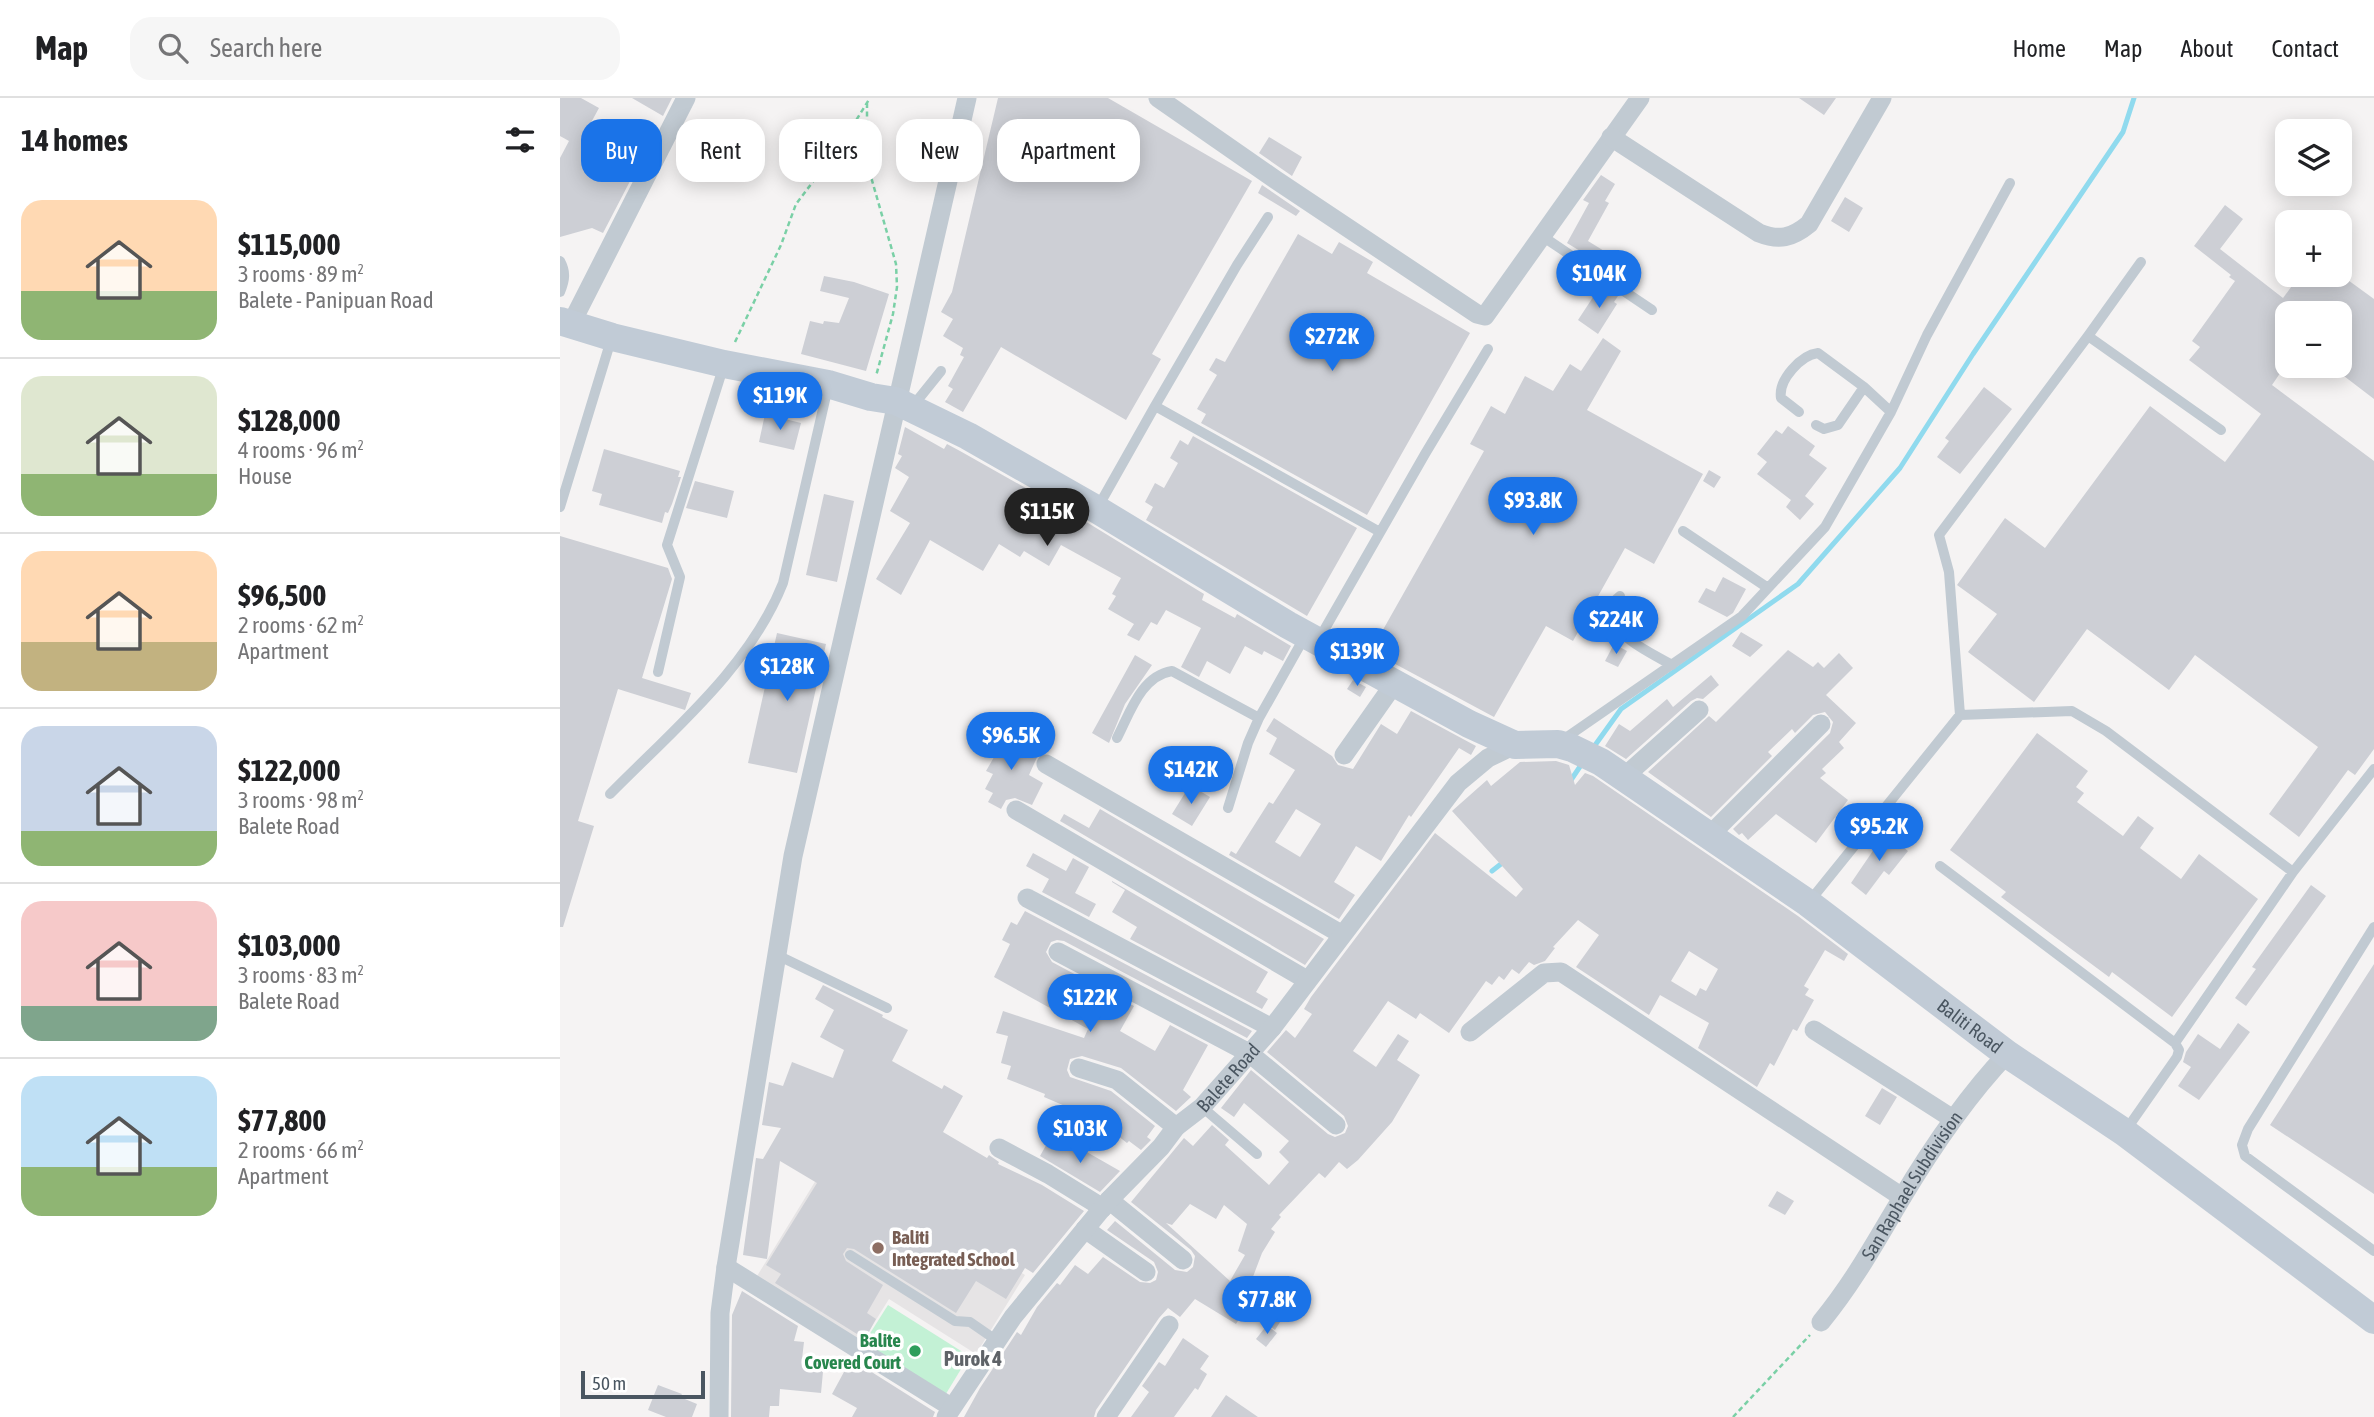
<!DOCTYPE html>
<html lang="en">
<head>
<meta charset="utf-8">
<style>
	:root { --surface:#fff; --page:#f6f6f6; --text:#202124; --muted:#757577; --line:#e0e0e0; --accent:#1a73e8 }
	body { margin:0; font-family:"Asap Condensed",sans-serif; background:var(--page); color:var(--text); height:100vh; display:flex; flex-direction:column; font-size:26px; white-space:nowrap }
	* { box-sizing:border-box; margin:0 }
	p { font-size:23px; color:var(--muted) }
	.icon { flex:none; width:38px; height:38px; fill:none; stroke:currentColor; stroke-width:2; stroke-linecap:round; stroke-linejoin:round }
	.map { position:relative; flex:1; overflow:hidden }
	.panel { display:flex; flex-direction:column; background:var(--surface); width:560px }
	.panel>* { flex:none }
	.hud { position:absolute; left:21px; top:21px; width:665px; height:63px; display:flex; gap:14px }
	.buttons { position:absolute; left:1715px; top:21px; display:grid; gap:14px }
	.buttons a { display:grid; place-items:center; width:77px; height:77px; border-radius:14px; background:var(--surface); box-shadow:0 4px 18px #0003; font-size:35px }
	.scale { position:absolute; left:21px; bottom:18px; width:124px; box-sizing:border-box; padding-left:7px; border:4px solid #4a5661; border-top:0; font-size:19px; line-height:24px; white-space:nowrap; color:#4a5661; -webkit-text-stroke:5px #fff; paint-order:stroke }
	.price { position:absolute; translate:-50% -60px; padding:0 16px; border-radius:24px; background:var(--accent); color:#fff; font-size:23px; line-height:46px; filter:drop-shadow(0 2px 4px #0008) }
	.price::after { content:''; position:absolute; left:50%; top:42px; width:21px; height:16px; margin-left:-10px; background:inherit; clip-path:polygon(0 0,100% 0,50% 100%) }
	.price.selected { background:#222; color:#fff }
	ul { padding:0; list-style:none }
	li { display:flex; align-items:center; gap:21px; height:175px; padding:0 21px }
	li+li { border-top:2px solid var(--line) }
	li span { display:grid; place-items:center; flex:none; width:196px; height:140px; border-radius:21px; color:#555 }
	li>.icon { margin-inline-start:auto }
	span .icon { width:84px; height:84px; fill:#fffc; stroke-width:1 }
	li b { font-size:30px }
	h2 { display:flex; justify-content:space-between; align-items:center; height:84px; padding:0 21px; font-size:30px }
	.chip { padding:0 24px; border-radius:21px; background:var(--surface); box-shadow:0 4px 18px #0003; font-size:24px; line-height:63px }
	.chip.selected { background:var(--accent); color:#fff }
	header { display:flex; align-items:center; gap:42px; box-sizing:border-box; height:98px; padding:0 35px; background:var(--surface); border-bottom:2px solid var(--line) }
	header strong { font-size:33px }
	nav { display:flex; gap:38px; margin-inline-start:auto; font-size:24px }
	.search { width:490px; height:63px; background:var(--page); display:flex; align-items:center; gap:18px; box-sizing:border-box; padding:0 24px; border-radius:21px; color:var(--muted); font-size:26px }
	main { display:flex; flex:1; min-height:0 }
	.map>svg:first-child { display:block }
</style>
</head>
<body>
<header>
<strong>Map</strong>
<div class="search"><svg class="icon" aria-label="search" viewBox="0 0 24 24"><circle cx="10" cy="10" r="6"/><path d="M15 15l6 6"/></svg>Search here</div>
<nav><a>Home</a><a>Map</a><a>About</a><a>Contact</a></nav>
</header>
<main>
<section class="panel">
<h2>14 homes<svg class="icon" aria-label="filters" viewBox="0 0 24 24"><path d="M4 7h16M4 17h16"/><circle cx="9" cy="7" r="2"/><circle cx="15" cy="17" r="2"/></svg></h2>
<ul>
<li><span style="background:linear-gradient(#ffd9b3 65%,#8fb573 0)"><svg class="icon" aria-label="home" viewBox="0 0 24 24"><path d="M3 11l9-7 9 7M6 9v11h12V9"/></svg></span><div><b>$115,000</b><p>3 rooms · 89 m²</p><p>Balete - Panipuan Road</p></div></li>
<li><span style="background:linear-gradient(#dfe7d0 70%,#8fb573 0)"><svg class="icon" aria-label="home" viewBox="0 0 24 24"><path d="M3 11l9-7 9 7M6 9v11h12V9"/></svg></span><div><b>$128,000</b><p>4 rooms · 96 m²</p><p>House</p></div></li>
<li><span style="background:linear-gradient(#ffd9b3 65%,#c2b280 0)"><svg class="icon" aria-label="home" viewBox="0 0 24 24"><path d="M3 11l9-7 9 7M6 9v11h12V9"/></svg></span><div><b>$96,500</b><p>2 rooms · 62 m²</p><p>Apartment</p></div></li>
<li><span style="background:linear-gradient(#c9d6e8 75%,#8fb573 0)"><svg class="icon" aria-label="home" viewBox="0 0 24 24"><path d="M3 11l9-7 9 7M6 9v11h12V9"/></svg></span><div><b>$122,000</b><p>3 rooms · 98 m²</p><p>Balete Road</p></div></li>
<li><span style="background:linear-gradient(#f6c9c9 75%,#7fa58c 0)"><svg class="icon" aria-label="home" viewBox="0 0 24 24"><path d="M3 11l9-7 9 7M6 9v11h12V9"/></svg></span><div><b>$103,000</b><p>3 rooms · 83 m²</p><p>Balete Road</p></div></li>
<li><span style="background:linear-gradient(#bfe0f5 65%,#8fb573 0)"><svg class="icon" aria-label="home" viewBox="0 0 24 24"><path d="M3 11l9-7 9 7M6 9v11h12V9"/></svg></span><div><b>$77,800</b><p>2 rooms · 66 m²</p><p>Apartment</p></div></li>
</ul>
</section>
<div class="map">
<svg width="1814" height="1319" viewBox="0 0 1814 1319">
	<rect width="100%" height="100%" fill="#f5f3f3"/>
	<path fill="#e6e4e5" d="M272 1056 465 1177 416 1256 329 1201 299 1249 194 1183Z"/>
	<path fill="#c3f1d5" d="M328 1207 409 1258 384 1299 302 1248Z"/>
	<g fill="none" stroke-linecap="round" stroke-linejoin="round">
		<path stroke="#90daee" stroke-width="5" d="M1033 650 1061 611 1238 486 1340 370 1413 256 1563 34 1574 0
			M1009 685 1023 664
			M932 773 946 762"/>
	</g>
	<path fill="#cdcfd5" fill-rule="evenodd" d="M0 0H21L39 10 27 32 79 59 90 37 93 39 43 135 32 130 0 139V60L9 43 0 38Z
		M72 0H112L103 18Z
		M438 0H548L692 83 592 256 601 261 566 322 441 249 403 314 385 304 393 291 388 288 404 259 400 257 403 250 383 238 393 221 381 214 392 194Z
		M1239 0H1276L1264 17Z
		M709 39 742 59 732 78 699 55Z
		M1041 77 1055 86 1045 103 1049 105 1028 143 1062 164 1056 174 1039 164 1038 167 1027 159 1028 158 1007 145 1029 105 1023 102Z
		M702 87 740 113 736 118 698 95Z
		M1285 99 1303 110 1289 134 1271 123Z
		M1665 107 1683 121 1660 151 1723 200 1740 177H1781L1814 201V301L1780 275V215H1727V265L1712 287 1814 363V651L1795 677 1788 672 1739 739 1709 716 1758 649 1635 557 1609 592 1527 531 1474 604 1408 554 1437 516 1397 487 1445 420 1485 450 1590 308 1665 364 1701 316 1629 262 1640 249 1632 243 1675 183 1669 179 1671 177 1634 148Z
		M738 136 772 156 779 144 813 164 807 175 910 235 807 417 641 325 646 316 637 311 657 277 649 272 656 260 665 264Z
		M264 178 294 184 329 196 306 273 241 256 250 223 263 226 264 223 279 225 289 200 260 193Z
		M1041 187 1058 198 1054 204 1057 206 1038 236 1018 222Z
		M1043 240 1061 253 1027 312 1143 376 1094 466 1065 450 1013 543 986 528 934 619 811 553 924 353 910 346 931 308 945 316 965 278 993 293 1010 266 1021 273Z
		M1424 289 1452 311 1400 376 1377 359 1389 343 1385 340Z
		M205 316 241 325 234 352 199 344Z
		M1228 328 1255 348 1249 357 1267 370 1245 398 1254 406 1240 422 1226 409 1231 402 1197 376 1207 364 1197 356 1216 332 1222 336Z
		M345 329 384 351 387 346 400 353 528 425 644 496 642 502 675 520 677 516 731 548 723 563 704 553 702 557 685 548 670 576 647 563 639 579 621 569 641 530 606 512 597 527 591 524 579 543 567 537 574 526 548 511 556 498 552 496 561 480 501 447 489 468 464 453 460 459 439 446 423 473 370 442 341 497 316 481 350 425 330 413 349 379 335 370 342 358 338 356Z
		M633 338 797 430 747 518 586 422 593 409 585 404 595 385 604 390 618 365 610 360 620 342 628 347Z
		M44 351 120 373 118 379H121L112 406 108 415 105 414 102 425 39 407 42 396 32 393Z
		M1149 372 1161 379 1154 390 1143 383Z
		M135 383 174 393 167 420 126 410Z
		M264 396 294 403 277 484 246 477Z
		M0 438 108 470 112 481 82 580 131 595 125 612 58 591 18 723 34 728 3 829H0Z
		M1163 479 1186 491 1173 515 1167 519 1138 504 1146 490 1155 494Z
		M1181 534 1203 547 1190 559 1172 548Z
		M217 535 266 546 237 675 188 665Z
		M1054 546 1067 553 1058 569 1045 563Z
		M1228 552 1253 569 1258 564 1264 570 1279 555 1293 570 1266 597 1296 625 1279 644 1284 650 1262 671 1266 675 1260 680 1288 702 1256 745 1216 716 1188 742 1182 735 1179 737 1173 731 1270 635 1273 624 1265 614 1253 617 1235 635 1232 631 1208 654 1212 658 1151 719 1088 674 1149 618 1156 624Z
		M575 557 592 567 565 606 549 645 532 635Z
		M1151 577 1159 587 1143 601 1137 600 1131 603 1066 661 1045 648 1059 626 1070 633 1107 601 1113 609Z
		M793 582 806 589 800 599 787 591Z
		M851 613 916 648 911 657 899 650 851 719 849 717 821 763 796 748 774 784 795 797 779 821 669 757 671 753 676 756 709 704 713 706 735 672 709 656 717 640 706 633 714 620 772 658 778 667 793 671 821 626 837 636ZM736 711 761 726 740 759 715 744Z
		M432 631 478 657 469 677 483 685 472 707 455 700 446 702 441 711 428 704 433 695 425 691 433 676 426 673 437 654 434 653 435 650 426 647Z
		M1477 635 1528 673 1516 689 1524 695 1517 704 1563 738 1578 718 1594 730 1580 750 1621 781 1639 756 1698 801 1612 919 1552 874 1549 879 1441 799 1446 794 1390 752Z
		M996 663 1009 667 1015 687 1025 675 1033 678 1238 818 1288 856 1284 863 1265 852 1244 888 1249 891 1245 897 1254 902 1237 933 1233 931 1214 968 1210 965 1197 989 1138 950 1149 925 1100 897 1089 917 1016 869 1039 837 1018 822 993 849 995 850 985 863 974 867 969 864 959 876 952 871 944 882 939 878 932 887 926 883 889 935 860 915 856 921 828 903 793 953 816 969 838 936 849 943 837 962 860 977 832 1024 798 1062 787 1071 779 1064 765 1080 759 1075 719 1117 721 1119 711 1131 715 1134 702 1155 691 1184 685 1193 722 1221 715 1232 686 1210 676 1226 635 1201 620 1219 608 1210 599 1220 536 1312 534 1319H404L420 1290 457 1234 461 1237 477 1209 497 1185 500 1187 515 1167 528 1176 543 1159 580 1184 590 1185 596 1182 598 1174 594 1164 547 1132 555 1123 615 1172 627 1174 633 1169 635 1158 631 1152 571 1104 624 1040 633 1048 652 1027 669 1042 665 1047 709 1087 729 1064 719 1054 729 1043 684 1005 674 1019 661 1010 691 972 768 1036 775 1039 785 1035 788 1028 784 1018 707 954 726 932 735 940 752 916 744 911 751 899 875 735 956 799 963 791 892 713 927 682 931 688 960 664ZM1129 853 1158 871 1146 893 1140 890 1136 898 1111 883ZM630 1106 656 1121 664 1107 687 1126 678 1153 685 1157 670 1183 606 1125 612 1127Z
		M630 687 650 699 632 728 612 716Z
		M540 711 627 762 764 841 745 867 500 723 504 716 529 730Z
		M1325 735 1348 753 1329 777 1324 773 1306 797 1291 785Z
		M473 755 506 773 513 760 529 769 515 795 536 806 529 819 482 794 489 781 466 768Z
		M552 783 708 874 696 894 708 901 702 911 570 841 577 829 552 814 565 792 552 784Z
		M1751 787 1766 798 1686 908 1675 900 1696 871 1692 869Z
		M465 813 692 933 687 940 504 843 497 842 491 844 486 854 492 864 574 908 560 933 595 953 610 927 648 947 623 992 631 999 616 1013 561 970 522 958 510 961 507 972 510 979 551 993 595 1028 587 1039 591 1042 581 1052 569 1043 567 1045 535 1020 532 1026 503 1013 505 1008 484 999 485 996 447 981 451 968 441 965 448 938 436 935 443 913 524 940 528 931 434 879 450 846 442 842 451 824 457 827Z
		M1814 866V1096L1710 1027Z
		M263 887 323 917 322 919 348 932 332 963 382 991 384 987 403 998 383 1034 427 1060 429 1057 439 1064 438 1066 482 1087 524 1113 473 1175 465 1170 446 1201 416 1183 396 1215 294 1151 287 1150 283 1156 286 1163 323 1187 307 1215 316 1221 305 1241 215 1185 221 1176 206 1167 257 1085 220 1063 207 1161 183 1157 196 1060 203 1061 221 1030 202 1027 209 984 223 988 232 964 273 980 284 952 260 939 274 912 255 901Z
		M1678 925 1690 934 1639 1002 1618 988 1631 969 1623 964 1626 954 1638 936 1660 951Z
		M1322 990 1337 999 1320 1027 1305 1018Z
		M489 1042 506 1052 511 1045 560 1073 540 1094 480 1058Z
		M1217 1093 1234 1103 1225 1117 1208 1108Z
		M182 1193 238 1228 234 1243 244 1244 242 1261 264 1263 261 1295 220 1291 219 1308H210L209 1319H171L172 1217Z
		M707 1227 717 1235 706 1249 696 1241Z
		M623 1240 649 1258 640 1271 647 1276 638 1292 635 1290 614 1319H571L589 1294 582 1288 599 1264 605 1268Z
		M291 1261 375 1314 373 1319H292L297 1310 272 1296Z
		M98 1287 122 1296 120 1299 137 1306 132 1319H106L88 1312Z
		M666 1297 698 1319H651Z"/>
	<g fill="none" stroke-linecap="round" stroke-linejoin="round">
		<path stroke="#7ad0a6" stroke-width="2.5" stroke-dasharray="5 3.5" stroke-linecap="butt" d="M307 5V65L336 166 337 189 333 216 316 278
			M175 244 221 147 236 106 280 48 310 0
			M1173 1319 1250 1237"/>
		<path stroke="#c1cad2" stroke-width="10" d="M982 138 1092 212
			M0 163C6 174 5 182 0 194
			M1581 164 1528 238 1379 437 1389 474 1400 617 1512 613 1546 633 1733 774
			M1528 238 1661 332
			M595 308 677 167 708 119
			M352 309 381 273
			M1239 314 1221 300C1218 282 1241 257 1258 255L1304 289 1331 314
			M1256 327 1264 331 1278 327 1304 289
			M0 409 51 242
			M538 409 595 308 820 434
			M1123 433 1208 490
			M1060 498 1051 506 1047 514C1059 541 1087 553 1112 567
			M759 541 865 356 928 251
			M98 574 120 479 107 447 164 267
			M557 640C570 615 581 578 612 573L699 620 744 540
			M1004 641 1182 518 1265 429 1331 314 1367 237 1450 85
			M50 696C112 633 190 569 223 485L268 289
			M668 710 688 645 699 620
			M1380 768 1615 945 1619 952 1617 959 1566 1032
			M1249 804 1400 617
			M1814 829 1688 1031 1682 1047 1685 1058 1814 1153
			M217 857 327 910
			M1615 945 1733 774 1814 671
			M642 1009 697 1056
			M290 1157 395 1223 410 1224 436 1242"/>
		<g stroke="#c1cad2" stroke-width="19">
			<path d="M598 0 716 82 917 216 925 218 1080 0"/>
			<path d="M1051 39 1199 135C1219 143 1232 140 1249 126L1322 0"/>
			<path d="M11 226 126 0"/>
			<path d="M784 657 834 586"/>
			<path d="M486 666 781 836"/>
			<path d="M1064 679 1139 612"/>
			<path d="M456 712 747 882"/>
			<path d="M1149 738 1261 626"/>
			<path d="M467 800 712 930"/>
			<path d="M498 854 689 955 776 1027"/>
			<path d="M1254 932 1393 1021"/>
			<path d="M910 934 984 875 1001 874 1342 1099"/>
			<path d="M519 970 557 982 616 1029"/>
			<path d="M439 1050 488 1076 543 1110"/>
			<path d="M549 1102 623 1162"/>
			<path d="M525 1131 586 1174"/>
			<path d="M166 1169 391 1309"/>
			<path id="s1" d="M1261 1224C1293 1185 1315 1145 1340 1103 1371 1051 1406 999 1447 956"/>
			<path d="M159 1319 160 1215 166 1169 233 758 407 0"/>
			<path id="s2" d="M386 1319 453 1219 549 1102 601 1049 616 1029 642 1009 712 930 898 685 928 660 955 647"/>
			<path d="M546 1319 609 1227"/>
		</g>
		<path stroke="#c1cbd6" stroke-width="28" id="s3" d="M0 223 52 239 164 266 268 286 311 299 336 303 408 338 536 411 728 527 909 626 955 647 998 646 1012 650 1041 664 1248 805 1447 956 1564 1034 1814 1222"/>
	</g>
	<circle fill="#8d6e63" stroke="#fff" stroke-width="2.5" cx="318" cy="1150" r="7"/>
	<circle fill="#2e9e5b" stroke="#fff" stroke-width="2.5" cx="355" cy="1253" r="7"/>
	<g text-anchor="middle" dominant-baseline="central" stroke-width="7" stroke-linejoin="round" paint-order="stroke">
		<g font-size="19" fill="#4a5661" stroke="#fff">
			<text stroke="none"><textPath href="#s3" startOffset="1598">Baliti Road</textPath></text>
			<text stroke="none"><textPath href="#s2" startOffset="443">Balete Road</textPath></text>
			<text stroke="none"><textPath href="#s1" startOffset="164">San Raphael Subdivision</textPath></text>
		</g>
		<g font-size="19" font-weight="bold" fill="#785e54" stroke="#fff" text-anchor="start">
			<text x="332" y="1139">Baliti<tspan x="332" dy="22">Integrated School</tspan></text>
		</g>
		<g font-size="19" font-weight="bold" fill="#27864d" stroke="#fff" text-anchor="end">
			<text x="341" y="1242">Balite<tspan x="341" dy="22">Covered Court</tspan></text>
		</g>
		<g font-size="21" font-weight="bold" fill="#5f6368" stroke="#fff">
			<text x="413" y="1260">Purok 4</text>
		</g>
	</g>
</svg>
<div class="buttons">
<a><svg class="icon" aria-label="layers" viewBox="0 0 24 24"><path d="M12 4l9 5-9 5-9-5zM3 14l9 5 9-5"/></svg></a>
<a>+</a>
<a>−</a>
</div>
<div class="scale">50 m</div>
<b class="price" style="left:1039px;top:212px">$104K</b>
<b class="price" style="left:772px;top:275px">$272K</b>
<b class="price" style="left:220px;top:334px">$119K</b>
<b class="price" style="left:973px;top:439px">$93.8K</b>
<b class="price selected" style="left:487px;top:450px">$115K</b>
<b class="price" style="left:1056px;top:558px">$224K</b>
<b class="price" style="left:797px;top:590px">$139K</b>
<b class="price" style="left:227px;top:605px">$128K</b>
<b class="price" style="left:451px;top:674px">$96.5K</b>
<b class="price" style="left:631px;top:708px">$142K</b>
<b class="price" style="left:1319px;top:765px">$95.2K</b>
<b class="price" style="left:530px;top:936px">$122K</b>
<b class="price" style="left:520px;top:1067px">$103K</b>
<b class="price" style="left:707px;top:1238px">$77.8K</b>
<div class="hud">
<a class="chip selected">Buy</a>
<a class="chip">Rent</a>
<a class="chip">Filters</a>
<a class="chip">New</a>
<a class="chip">Apartment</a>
</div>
</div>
</main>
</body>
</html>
